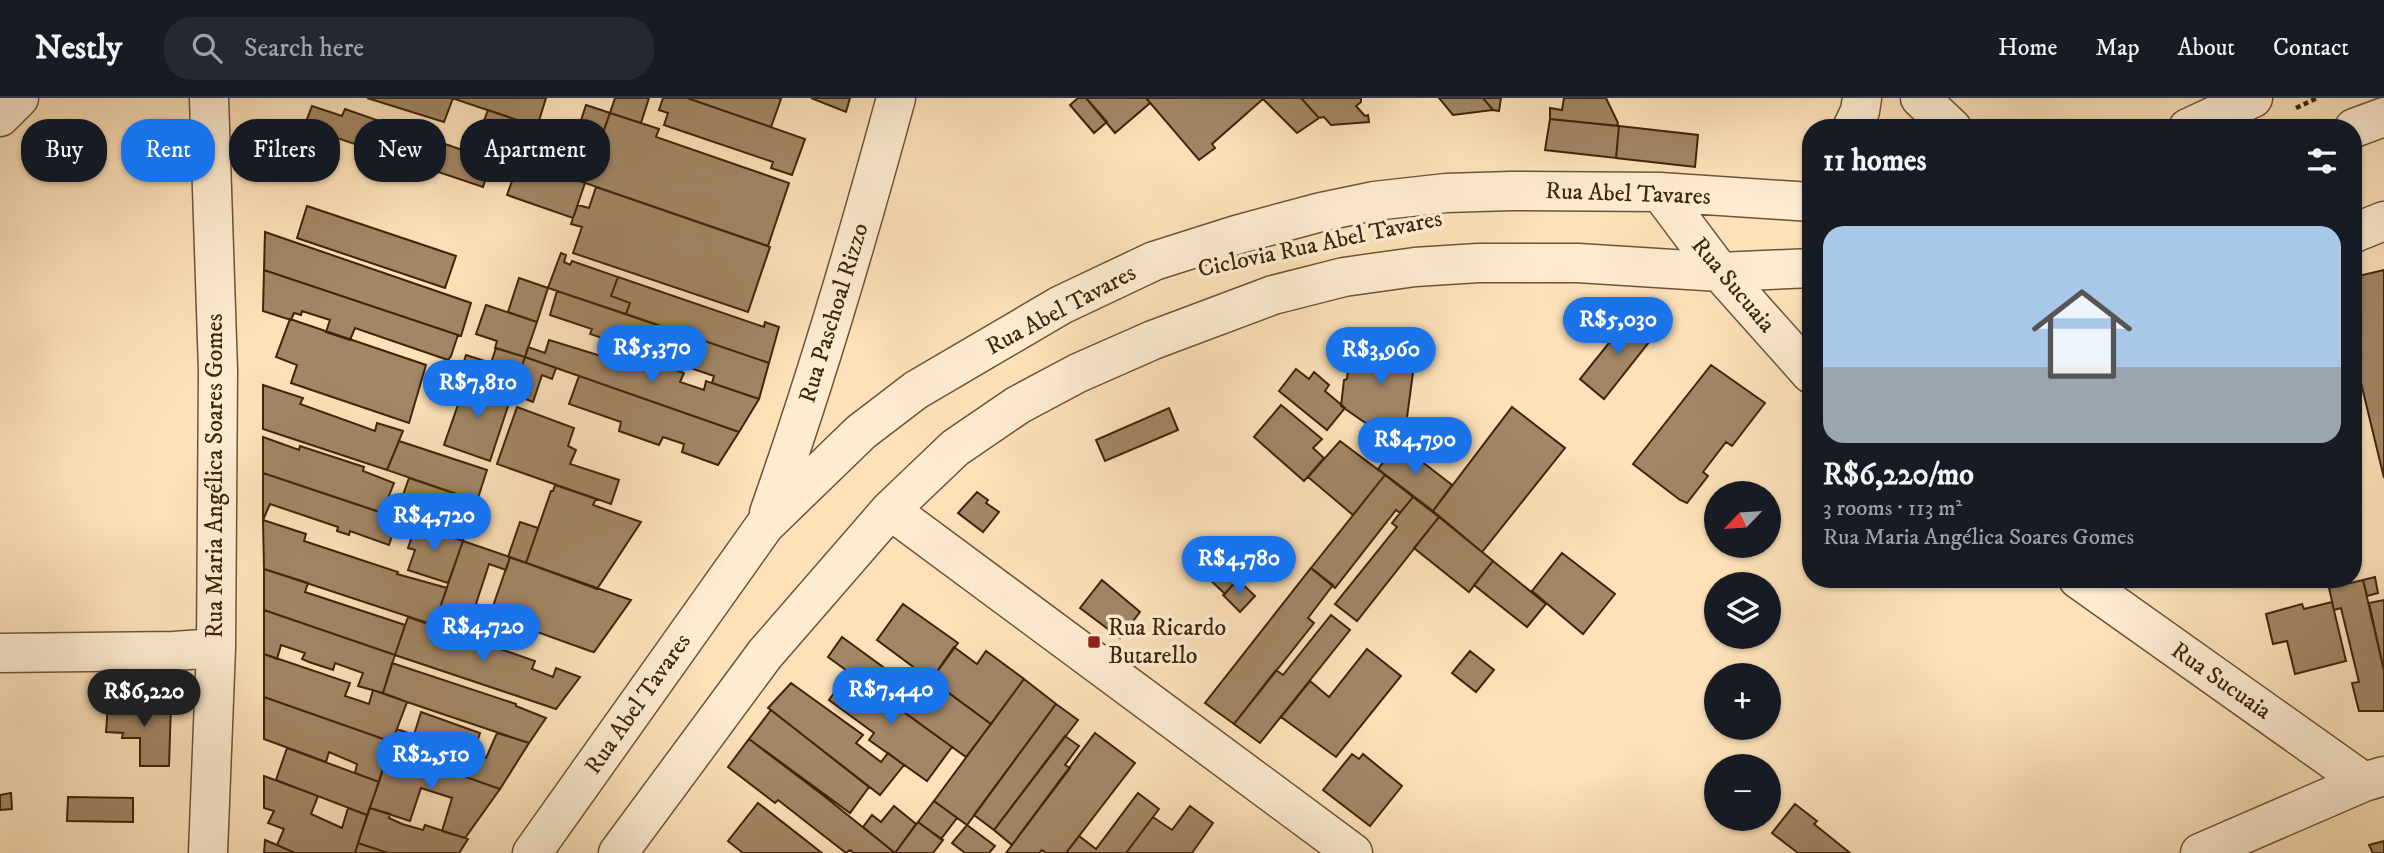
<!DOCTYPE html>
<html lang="en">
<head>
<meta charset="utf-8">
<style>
	:root { --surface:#171b24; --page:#242831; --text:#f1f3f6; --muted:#9ea1a6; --line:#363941; --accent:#1a73e8 }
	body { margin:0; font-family:"IM FELL DW Pica",serif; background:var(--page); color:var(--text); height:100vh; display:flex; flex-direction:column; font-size:26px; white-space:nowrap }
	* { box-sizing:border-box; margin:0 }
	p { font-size:23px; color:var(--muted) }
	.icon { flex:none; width:38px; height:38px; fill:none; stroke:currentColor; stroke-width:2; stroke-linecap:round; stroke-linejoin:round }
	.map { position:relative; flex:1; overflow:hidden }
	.details { position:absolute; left:1802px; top:21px; width:560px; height:469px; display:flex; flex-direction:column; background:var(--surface); border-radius:28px; box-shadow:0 2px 5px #0004 }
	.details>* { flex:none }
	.guide { position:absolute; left:21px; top:21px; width:665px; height:63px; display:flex; gap:14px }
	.needle { width:46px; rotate:245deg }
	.controls { position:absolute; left:1704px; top:383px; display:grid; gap:14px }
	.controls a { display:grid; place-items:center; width:77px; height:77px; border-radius:50%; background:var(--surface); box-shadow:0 2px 5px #0004; font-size:35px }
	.price { position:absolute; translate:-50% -60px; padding:0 16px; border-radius:24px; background:var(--accent); color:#fff; font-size:23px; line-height:46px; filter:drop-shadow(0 2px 4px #0008) }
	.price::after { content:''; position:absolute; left:50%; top:42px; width:21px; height:16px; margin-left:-10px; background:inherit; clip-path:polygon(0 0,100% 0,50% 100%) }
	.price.active { background:#222; color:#fff }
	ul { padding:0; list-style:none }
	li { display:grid; align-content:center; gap:14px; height:371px; padding:0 21px }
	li+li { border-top:2px solid var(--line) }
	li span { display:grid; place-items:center; height:217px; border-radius:21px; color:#555 }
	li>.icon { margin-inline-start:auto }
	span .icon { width:126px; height:126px; fill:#fffc; stroke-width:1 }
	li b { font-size:30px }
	h2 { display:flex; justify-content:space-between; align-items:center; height:84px; padding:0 21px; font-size:30px }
	.tag { padding:0 24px; border-radius:28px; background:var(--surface); box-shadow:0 2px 5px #0004; font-size:24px; line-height:63px }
	.tag.active { background:var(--accent); color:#fff }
	header { display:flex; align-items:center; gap:42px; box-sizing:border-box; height:98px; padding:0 35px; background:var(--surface); border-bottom:2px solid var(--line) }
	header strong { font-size:33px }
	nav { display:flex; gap:38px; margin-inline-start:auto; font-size:24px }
	.search { width:490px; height:63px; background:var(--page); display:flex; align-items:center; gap:18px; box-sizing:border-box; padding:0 24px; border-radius:28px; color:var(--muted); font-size:26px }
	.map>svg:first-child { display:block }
</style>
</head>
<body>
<header>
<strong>Nestly</strong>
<div class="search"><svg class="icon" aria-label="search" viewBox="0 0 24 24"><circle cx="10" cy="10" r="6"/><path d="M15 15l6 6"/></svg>Search here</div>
<nav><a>Home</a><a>Map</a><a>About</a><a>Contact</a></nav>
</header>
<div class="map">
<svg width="2384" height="755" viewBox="0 0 2384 755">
	<rect width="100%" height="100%" fill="#fce1b9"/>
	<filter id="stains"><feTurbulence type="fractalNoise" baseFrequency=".00286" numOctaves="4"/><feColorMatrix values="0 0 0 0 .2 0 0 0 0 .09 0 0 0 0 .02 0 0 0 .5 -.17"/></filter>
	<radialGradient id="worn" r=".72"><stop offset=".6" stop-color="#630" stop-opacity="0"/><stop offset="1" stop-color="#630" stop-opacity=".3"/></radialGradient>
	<path fill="#a28665" stroke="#412409" stroke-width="2" d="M367 0H453L444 24Z
		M452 0H546L537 29Z
		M615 0H649L641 25 610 15Z
		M663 0H687L805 41 792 77 771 70 773 64 664 27 668 15 659 12Z
		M687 0H777L781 1 771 29Z
		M811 0H850L846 14Z
		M1078 0H1086L1107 24 1094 35 1070 7Z
		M1086 0H1146L1150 5 1115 35Z
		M1146 0H1301L1319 20 1297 35 1263 1 1212 46 1215 50 1199 62Z
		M1301 0H1361V4L1356 8 1365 18 1368 17 1369 24 1331 27 1324 19 1319 20Z
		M1439 0H1483L1493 12 1453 17Z
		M1483 0H1501L1499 13 1493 12Z
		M1564 0H1606L1618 25 1617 28 1550 21V10L1562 12Z
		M586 7 610 15 598 49 575 41Z
		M312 8 342 18 345 11 468 54 471 46 495 54 483 89 304 29Z
		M488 12 598 49 585 85 565 78 568 69 478 39Z
		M610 15 659 31 656 39 789 85 768 148 585 85Z
		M1550 21 1619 28 1616 60 1545 52Z
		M1619 28 1698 37 1695 69 1616 60Z
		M519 63 585 85 573 120 507 97Z
		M596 89 770 149 748 214 573 155 582 129 571 126 573 120 578 107 589 110Z
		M307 108 456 158 445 190 297 140Z
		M265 134 471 205 461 238 264 172Z
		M561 155 566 157 564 164 570 167 572 163 618 179 611 198 630 205 626 216 548 190Z
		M264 172 458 237 451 258 448 262 355 230 350 242 326 234 330 222 302 213 301 217 294 215 291 222 263 213Z
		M2384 172V380L2354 256V179Z
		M618 179 764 229 765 224 779 229 769 265 626 216 630 205 611 198Z
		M519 180 548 190 537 224 508 214Z
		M557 193 769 265 759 301 712 285 714 278 590 236 592 231 550 217Z
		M486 207 537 224 525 259 495 250 497 243 476 236Z
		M1629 220 1640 223 1657 234 1604 301 1580 281Z
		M290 221 426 267 409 325 291 285 297 267 276 259Z
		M549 242 640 270 643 261 684 275 680 284 704 292 706 283 759 301 739 334 525 259 528 249 545 255Z
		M1417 245 1403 349H1395L1377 333 1341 308 1344 282 1347 281 1351 246Z
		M496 250 525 259 512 296 459 279 466 257 491 265Z
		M525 259 556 270 552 281 542 277 533 304 512 296Z
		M1711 267 1765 305 1732 348 1726 344 1703 374 1708 378 1687 405 1680 402 1633 366Z
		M1296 271 1309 281 1314 274 1329 287 1325 293 1345 310 1327 332 1279 293Z
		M579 278 739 334 718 367 682 354 684 346 663 339 659 347 619 333 621 324 569 306Z
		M467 281 512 296 490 363 444 347Z
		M263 287 303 300 300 306 375 333 377 325 403 333 387 372 263 331Z
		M1281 307 1322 341 1313 350 1324 360 1304 383 1254 339Z
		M517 309 574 330 568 348 576 352 570 366 619 382 611 406 497 366Z
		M1512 309 1565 350 1482 454 1433 413Z
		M1169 310 1178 332 1105 363 1096 342Z
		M263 339 299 352 300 348 364 369 363 373 394 385 382 415 263 375Z
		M399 343 487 372 477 403 387 372Z
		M1340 343 1385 377 1353 417 1308 379Z
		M1395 349H1403L1452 387 1433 413 1378 371Z
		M263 375 398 420 389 447 350 433 349 437 337 433 338 429 270 406 263 422Z
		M1385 377 1413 399 1400 415 1396 412 1335 490 1311 470Z
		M409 380 477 403 463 443 425 430 428 421 398 411Z
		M555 387 596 401 593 407 641 424 597 491 526 465 551 393H553Z
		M977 394 988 402 986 405 999 414 983 434 958 415Z
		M1413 399 1439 419 1357 523 1335 506 1397 429 1392 425Z
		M1439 419 1493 463 1469 494 1414 450Z
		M263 422 306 436 304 443 398 474 397 476 447 490 434 527 264 471Z
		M520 424 538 430 526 465 508 459Z
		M416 426 463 443 448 485 408 472 415 452 408 450Z
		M463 443 510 459 506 472 489 466 476 506 488 511 477 543 434 527Z
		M1197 445 1236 483 1225 496 1185 458Z
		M1562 455 1615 496 1583 536 1532 493Z
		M510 459 625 500 631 502 594 554 590 553 490 517Z
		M1493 463 1546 506 1527 529 1474 487Z
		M1311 470 1333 487 1308 520 1314 525 1234 626 1205 605Z
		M264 471 308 485 305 494 405 527 395 557 264 512Z
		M2375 479 2378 495 2367 498 2363 482Z
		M1102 482 1140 514 1120 540 1080 510Z
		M1238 482 1255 498 1240 514 1223 497Z
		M2363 482 2384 573V613H2359L2352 585 2359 584 2341 510 2334 512 2329 490Z
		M2384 502V573L2369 505Z
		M2332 504 2346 563 2295 576 2287 543 2273 546 2266 516 2302 506 2304 511Z
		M903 506 958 545 931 582 877 542Z
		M264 512 395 557 383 595 358 588 363 575 335 565 333 572 309 564 302 561 305 555 281 547 277 561 264 556Z
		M1331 517 1350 532 1260 645 1234 626 1276 572 1283 577Z
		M408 519 535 563 532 571 553 579 556 570 580 579 556 611 395 557Z
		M842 539 901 582 904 578 934 601 942 590 991 626 966 659 828 559Z
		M954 549 977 566 986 553 1024 581 991 626 931 582Z
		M1367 551 1401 578 1336 659 1281 619 1310 583 1329 599Z
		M1470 553 1494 572 1476 594 1452 575Z
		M264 556 350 585 345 598 369 606 373 592 407 604 392 644 264 599Z
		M392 565 516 606V608L546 620 529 645 407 604 383 595Z
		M849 574 952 649 927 683 869 642 874 635 829 602Z
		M1024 581 1056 606 967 727 934 703Z
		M791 585 863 637 856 645 881 664 888 655 904 667 880 697 768 610Z
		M264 599 392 644 379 684 355 675 357 666 329 654 326 664 264 641Z
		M108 606H171L169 668H140V640H122L123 635 106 634Z
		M1056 606 1078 622 994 732 974 717Z
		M771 612 869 689 850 715 749 641Z
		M421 614 480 635 473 656 486 660 497 635 529 645 500 691 389 652 397 631 414 637Z
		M1095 635 1135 665 1066 755H1046L1042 752 1039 755H1006Z
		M1065 638 1079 648 1065 667 1070 670 1012 747 994 732Z
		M749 641 824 698 895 755H854L850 752 846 755 778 702 775 705 728 669Z
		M287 650 379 684 367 717 276 682Z
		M389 652 500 691 465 740 442 733 452 700 421 690 410 723 370 710Z
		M1352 656 1359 661 1363 656 1402 688 1370 728 1323 692Z
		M264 678 318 698 311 716 342 730 348 710 367 717 355 755H295L277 747 284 731 268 725 274 713 264 710Z
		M11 695 12 711 0 712V697Z
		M1138 695 1159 711 1126 755H1066L1079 738 1096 751Z
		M68 699 133 700V724L67 723Z
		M934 703 957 720 941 741 918 724Z
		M758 705 822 755H743L728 743Z
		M1795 706 1817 723 1814 726 1850 755H1798L1772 735Z
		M894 708 916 726 895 755 863 729 872 717 881 724Z
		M1190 708 1213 725 1192 755H1126L1153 719 1172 732Z
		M370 710 390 716 389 720 402 726 423 732 425 727 468 741 459 755H388L358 745Z
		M918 724 943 742 933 755H895Z
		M967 727 995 748 989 755H965L952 745Z
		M265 742 277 747 295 755H264Z
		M2384 743V755H2373L2369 747Z
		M358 745 388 755H355Z"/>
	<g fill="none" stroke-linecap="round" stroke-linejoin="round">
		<g stroke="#705335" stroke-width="41">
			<path id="minor" d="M1920 0 1952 30
				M0 19 19 0
				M1852 30 1860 13 1862 0
				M2188 30 2253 0
				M2354 30 2384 19
				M1660 94 1720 174 1811 276
				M2354 135 2384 123
				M890 412 1353 755
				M769 415C817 279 858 140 896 0
				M2078 481 2364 684
				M0 555 174 553 216 550
				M208 755 216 550 218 273 209 0
				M532 755 765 427 861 334 916 292 1061 207 1154 163 1236 137 1321 114 1374 103 1446 95 1511 93 1660 94 1811 104
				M618 755 765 556 890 412 955 350 1018 307 1078 275 1153 242 1273 197 1344 179 1415 169 1478 165H1578L1720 174 1811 170
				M2200 755 2364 684 2384 678"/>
		</g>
		<path stroke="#412409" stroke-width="4.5" stroke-dasharray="5 3.5" stroke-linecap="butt" d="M2296 10 2317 0"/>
		<use href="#minor" stroke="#fdecd2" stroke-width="38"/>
	</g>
	<rect fill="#8f2418" stroke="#fdecd2" stroke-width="2.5" x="1087" y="537" width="14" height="14" rx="3.5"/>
	<g text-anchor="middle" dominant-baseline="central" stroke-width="7" stroke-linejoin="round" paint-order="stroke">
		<g font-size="24" fill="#412409" stroke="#fdecd2">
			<text transform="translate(1628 96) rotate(2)">Rua Abel Tavares</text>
			<text transform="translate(1320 146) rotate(-12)">Ciclovia Rua Abel Tavares</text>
			<text transform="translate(1733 187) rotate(50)">Rua Sucuaia</text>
			<text transform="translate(1061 212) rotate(-28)">Rua Abel Tavares</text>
			<text transform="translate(834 215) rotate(-73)">Rua Paschoal Rizzo</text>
			<text transform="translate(215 378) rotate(-90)">Rua Maria Angélica Soares Gomes</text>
			<text transform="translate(2221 583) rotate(35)">Rua Sucuaia</text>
			<text transform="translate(638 606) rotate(-55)">Rua Abel Tavares</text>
		</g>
		<g font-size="24" fill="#412409" stroke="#fdecd2" text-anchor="start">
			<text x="1108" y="530">Rua Ricardo<tspan x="1108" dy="28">Butarello</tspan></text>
		</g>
	</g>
	<rect width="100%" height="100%" filter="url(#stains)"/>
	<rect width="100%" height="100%" fill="url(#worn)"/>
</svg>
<div class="controls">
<a><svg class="needle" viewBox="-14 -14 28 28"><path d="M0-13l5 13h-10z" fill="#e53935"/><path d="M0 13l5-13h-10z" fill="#9ea1a6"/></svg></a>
<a><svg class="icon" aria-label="layers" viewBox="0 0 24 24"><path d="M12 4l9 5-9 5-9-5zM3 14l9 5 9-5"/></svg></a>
<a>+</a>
<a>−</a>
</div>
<b class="price" style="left:1618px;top:259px">R$5,030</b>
<b class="price" style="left:652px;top:287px">R$5,370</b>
<b class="price" style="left:1381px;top:289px">R$3,960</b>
<b class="price" style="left:478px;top:322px">R$7,810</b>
<b class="price" style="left:1415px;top:379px">R$4,790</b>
<b class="price" style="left:434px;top:455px">R$4,720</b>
<b class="price" style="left:1239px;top:498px">R$4,780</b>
<b class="price" style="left:483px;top:566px">R$4,720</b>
<b class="price" style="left:891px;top:629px">R$7,440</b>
<b class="price active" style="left:144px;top:631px">R$6,220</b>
<b class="price" style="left:431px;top:694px">R$2,510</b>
<div class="guide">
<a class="tag">Buy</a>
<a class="tag active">Rent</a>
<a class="tag">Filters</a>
<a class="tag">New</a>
<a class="tag">Apartment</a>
</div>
<section class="details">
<h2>11 homes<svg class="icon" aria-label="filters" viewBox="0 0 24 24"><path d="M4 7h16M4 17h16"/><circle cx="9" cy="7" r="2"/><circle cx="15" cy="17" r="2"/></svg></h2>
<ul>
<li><span style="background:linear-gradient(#a9c7e8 65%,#9aa5b1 0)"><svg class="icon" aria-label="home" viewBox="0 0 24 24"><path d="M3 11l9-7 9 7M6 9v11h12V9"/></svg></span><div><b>R$6,220/mo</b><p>3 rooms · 113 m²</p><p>Rua Maria Angélica Soares Gomes</p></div></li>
</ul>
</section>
</div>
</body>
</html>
